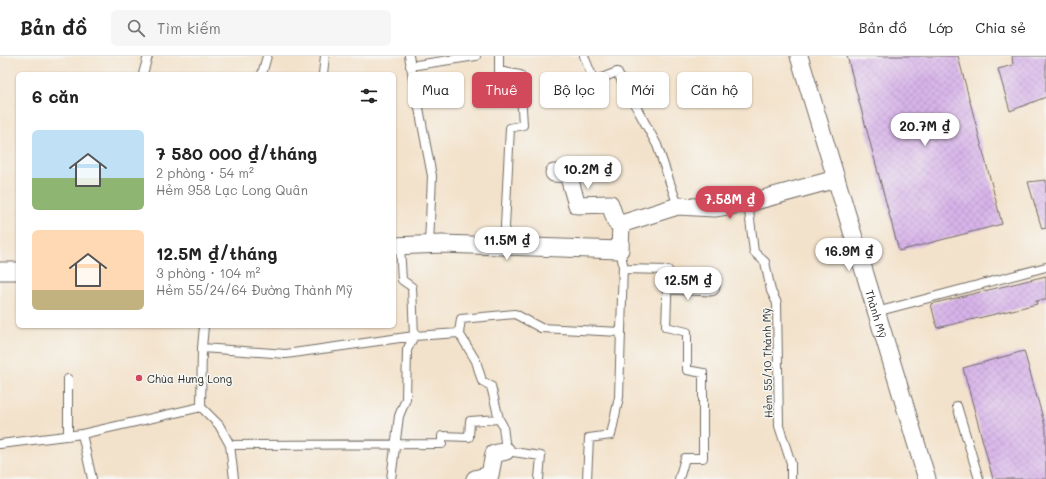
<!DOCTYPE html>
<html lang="vi">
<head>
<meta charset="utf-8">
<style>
	:root { --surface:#fff; --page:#f6f6f6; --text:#222; --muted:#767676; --line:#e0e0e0; --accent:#d1495b }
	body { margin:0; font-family:Mali,sans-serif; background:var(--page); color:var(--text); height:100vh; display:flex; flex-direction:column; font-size:15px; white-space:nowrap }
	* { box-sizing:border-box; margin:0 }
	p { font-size:13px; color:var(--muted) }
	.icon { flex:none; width:22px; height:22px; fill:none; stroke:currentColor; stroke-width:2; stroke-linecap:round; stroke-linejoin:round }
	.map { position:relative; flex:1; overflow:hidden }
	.side { position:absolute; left:16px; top:16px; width:380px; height:256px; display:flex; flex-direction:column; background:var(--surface); border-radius:6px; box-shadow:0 1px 3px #0004 }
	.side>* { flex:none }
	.hud { position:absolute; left:408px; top:16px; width:380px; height:36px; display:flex; gap:8px }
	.price { position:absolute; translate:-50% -34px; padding:0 9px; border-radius:14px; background:#fff; color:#222; font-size:13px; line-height:26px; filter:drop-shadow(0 1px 2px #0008) }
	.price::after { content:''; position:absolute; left:50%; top:24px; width:12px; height:9px; margin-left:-6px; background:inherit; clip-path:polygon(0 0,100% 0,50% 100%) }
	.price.current { background:var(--accent); color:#fff }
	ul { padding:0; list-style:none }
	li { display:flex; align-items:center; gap:12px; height:100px; padding:0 16px }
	li span { display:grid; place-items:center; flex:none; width:112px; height:80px; border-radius:6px; color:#555 }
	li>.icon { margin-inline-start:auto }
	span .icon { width:48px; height:48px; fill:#fffc; stroke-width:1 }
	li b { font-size:17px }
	h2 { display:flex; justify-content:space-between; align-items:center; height:48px; padding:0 16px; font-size:17px }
	.tag { padding:0 14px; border-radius:6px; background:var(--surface); box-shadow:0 1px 3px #0004; font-size:14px; line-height:36px }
	.tag.current { background:var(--accent); color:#fff }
	header { display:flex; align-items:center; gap:24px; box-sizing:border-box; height:56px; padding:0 20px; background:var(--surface); border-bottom:1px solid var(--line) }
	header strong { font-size:19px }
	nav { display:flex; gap:22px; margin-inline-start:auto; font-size:14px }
	.search { width:280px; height:36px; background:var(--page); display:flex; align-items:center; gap:10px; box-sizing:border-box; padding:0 14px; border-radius:6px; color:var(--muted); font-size:15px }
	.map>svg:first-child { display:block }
</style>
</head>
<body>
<header>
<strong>Bản đồ</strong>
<div class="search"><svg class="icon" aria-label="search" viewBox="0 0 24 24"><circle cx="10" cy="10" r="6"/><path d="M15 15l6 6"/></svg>Tìm kiếm</div>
<nav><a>Bản đồ</a><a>Lớp</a><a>Chia sẻ</a></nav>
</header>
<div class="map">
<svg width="1046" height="423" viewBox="0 0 1046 423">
	<defs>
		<pattern id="building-cross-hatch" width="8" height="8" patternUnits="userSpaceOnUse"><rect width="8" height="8" fill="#d7b3e9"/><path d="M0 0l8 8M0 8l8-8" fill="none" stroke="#b99ac8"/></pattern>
	</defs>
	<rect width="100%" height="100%" fill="#f6f6f2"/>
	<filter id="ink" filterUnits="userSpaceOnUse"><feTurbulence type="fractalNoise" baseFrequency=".025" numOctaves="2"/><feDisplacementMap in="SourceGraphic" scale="8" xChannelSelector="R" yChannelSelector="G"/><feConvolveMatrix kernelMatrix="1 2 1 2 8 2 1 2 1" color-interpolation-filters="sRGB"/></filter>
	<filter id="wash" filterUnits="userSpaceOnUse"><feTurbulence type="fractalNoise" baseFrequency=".012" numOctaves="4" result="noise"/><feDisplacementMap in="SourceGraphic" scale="16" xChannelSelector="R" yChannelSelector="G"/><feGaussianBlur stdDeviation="0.9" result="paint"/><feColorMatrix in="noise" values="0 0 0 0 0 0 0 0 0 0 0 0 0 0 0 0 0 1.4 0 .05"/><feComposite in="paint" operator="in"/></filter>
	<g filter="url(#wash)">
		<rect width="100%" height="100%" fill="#f3e2cb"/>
		<g id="blocks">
			<path fill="url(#building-cross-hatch)" d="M847 0H958L1002 168 899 195Z
				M1012 0H1046V41L1010 55 998 13 1013 9Z
				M1046 124V172L1042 173 1028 126Z
				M1046 220V244L1036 245 1037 248 937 272 931 248Z
				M1024 295 1046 373V423H993L963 312Z"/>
		</g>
	</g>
	<g filter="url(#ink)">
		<use href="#blocks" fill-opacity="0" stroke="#716b63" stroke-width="1"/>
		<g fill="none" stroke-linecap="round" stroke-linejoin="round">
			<g stroke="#716b63" stroke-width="10">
				<path id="lane" d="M409 0 432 120 429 189
					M499 0V15L520 19 523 69 510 72 504 190
					M584 0 594 25 617 16 657 89 678 150
					M410 10 476 0
					M143 18 148 0
					M262 18 267 0
					M323 18 325 0
					M748 147 754 196 765 206 771 235 777 247 779 370 791 407V423
					M623 213 668 214 666 271 687 276V314L703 317V402H685L679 423
					M876 256 1046 211
					M204 270 202 292 201 351 219 369 230 389 234 423
					M202 292 286 298 414 280 459 277 461 263 515 258 541 272 620 276
					M68 323V380
					M957 350 979 423
					M499 363 503 370 506 395 541 400 539 423
					M82 378 92 423
					M0 388 82 378 201 351
					M230 389 442 388V380L469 381 470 365 499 363 491 330 482 325 476 305 459 277
					M391 423 399 360 406 343 407 294 414 280 412 231 402 224 400 190
					M587 423 589 382 611 379 619 341 623 208 620 194"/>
			</g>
			<g stroke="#716b63" stroke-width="19">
				<g id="street">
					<path id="s1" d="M799 0 927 423"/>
					<path d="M554 117 568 118 577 149 610 148 616 166 621 168"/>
					<path d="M394 190 442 188 620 194 621 168 678 150 714 152 748 147 836 123"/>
					<path d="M0 215H18"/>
					<path d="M668 229 711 231"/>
					<path d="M475 423 490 419 494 398 506 395"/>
				</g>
			</g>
			<use href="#lane" stroke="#fff" stroke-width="8"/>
			<use href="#street" stroke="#fff" stroke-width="17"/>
		</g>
	</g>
	<circle fill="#d1495b" stroke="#f6f6f2" stroke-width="1.5" cx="139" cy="322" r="4"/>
	<g text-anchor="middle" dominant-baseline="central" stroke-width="3" stroke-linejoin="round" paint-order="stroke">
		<g font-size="11" fill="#2b2b2b" stroke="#f6f6f2">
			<text stroke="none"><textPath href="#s1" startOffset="269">Thành Mỹ</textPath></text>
			<text transform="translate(767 307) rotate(-91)">Hẻm 55/10 Thành Mỹ</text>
		</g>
		<g font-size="11" fill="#2b2b2b" stroke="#f6f6f2" text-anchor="start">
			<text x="147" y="322">Chùa Hưng Long</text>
		</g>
	</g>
</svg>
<b class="price" style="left:925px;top:91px">20.7M ₫</b>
<b class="price" style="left:588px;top:134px">10.2M ₫</b>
<b class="price current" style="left:730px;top:164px">7.58M ₫</b>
<b class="price" style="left:507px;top:205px">11.5M ₫</b>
<b class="price" style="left:849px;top:216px">16.9M ₫</b>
<b class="price" style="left:688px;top:245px">12.5M ₫</b>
<div class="hud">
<a class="tag">Mua</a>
<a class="tag current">Thuê</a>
<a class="tag">Bộ lọc</a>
<a class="tag">Mới</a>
<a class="tag">Căn hộ</a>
</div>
<section class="side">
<h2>6 căn<svg class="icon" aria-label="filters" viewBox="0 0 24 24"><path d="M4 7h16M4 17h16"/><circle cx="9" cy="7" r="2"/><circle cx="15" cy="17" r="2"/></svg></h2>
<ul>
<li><span style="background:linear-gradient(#bfe0f5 60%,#8fb573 0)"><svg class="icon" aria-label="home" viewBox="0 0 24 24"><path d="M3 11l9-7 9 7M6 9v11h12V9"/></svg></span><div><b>7 580 000 ₫/tháng</b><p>2 phòng · 54 m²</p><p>Hẻm 958 Lạc Long Quân</p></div></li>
<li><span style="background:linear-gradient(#ffd9b3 75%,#c2b280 0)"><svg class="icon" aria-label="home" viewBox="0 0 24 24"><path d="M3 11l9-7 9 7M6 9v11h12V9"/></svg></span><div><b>12.5M ₫/tháng</b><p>3 phòng · 104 m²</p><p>Hẻm 55/24/64 Đường Thành Mỹ</p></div></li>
</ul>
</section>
</div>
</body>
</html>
